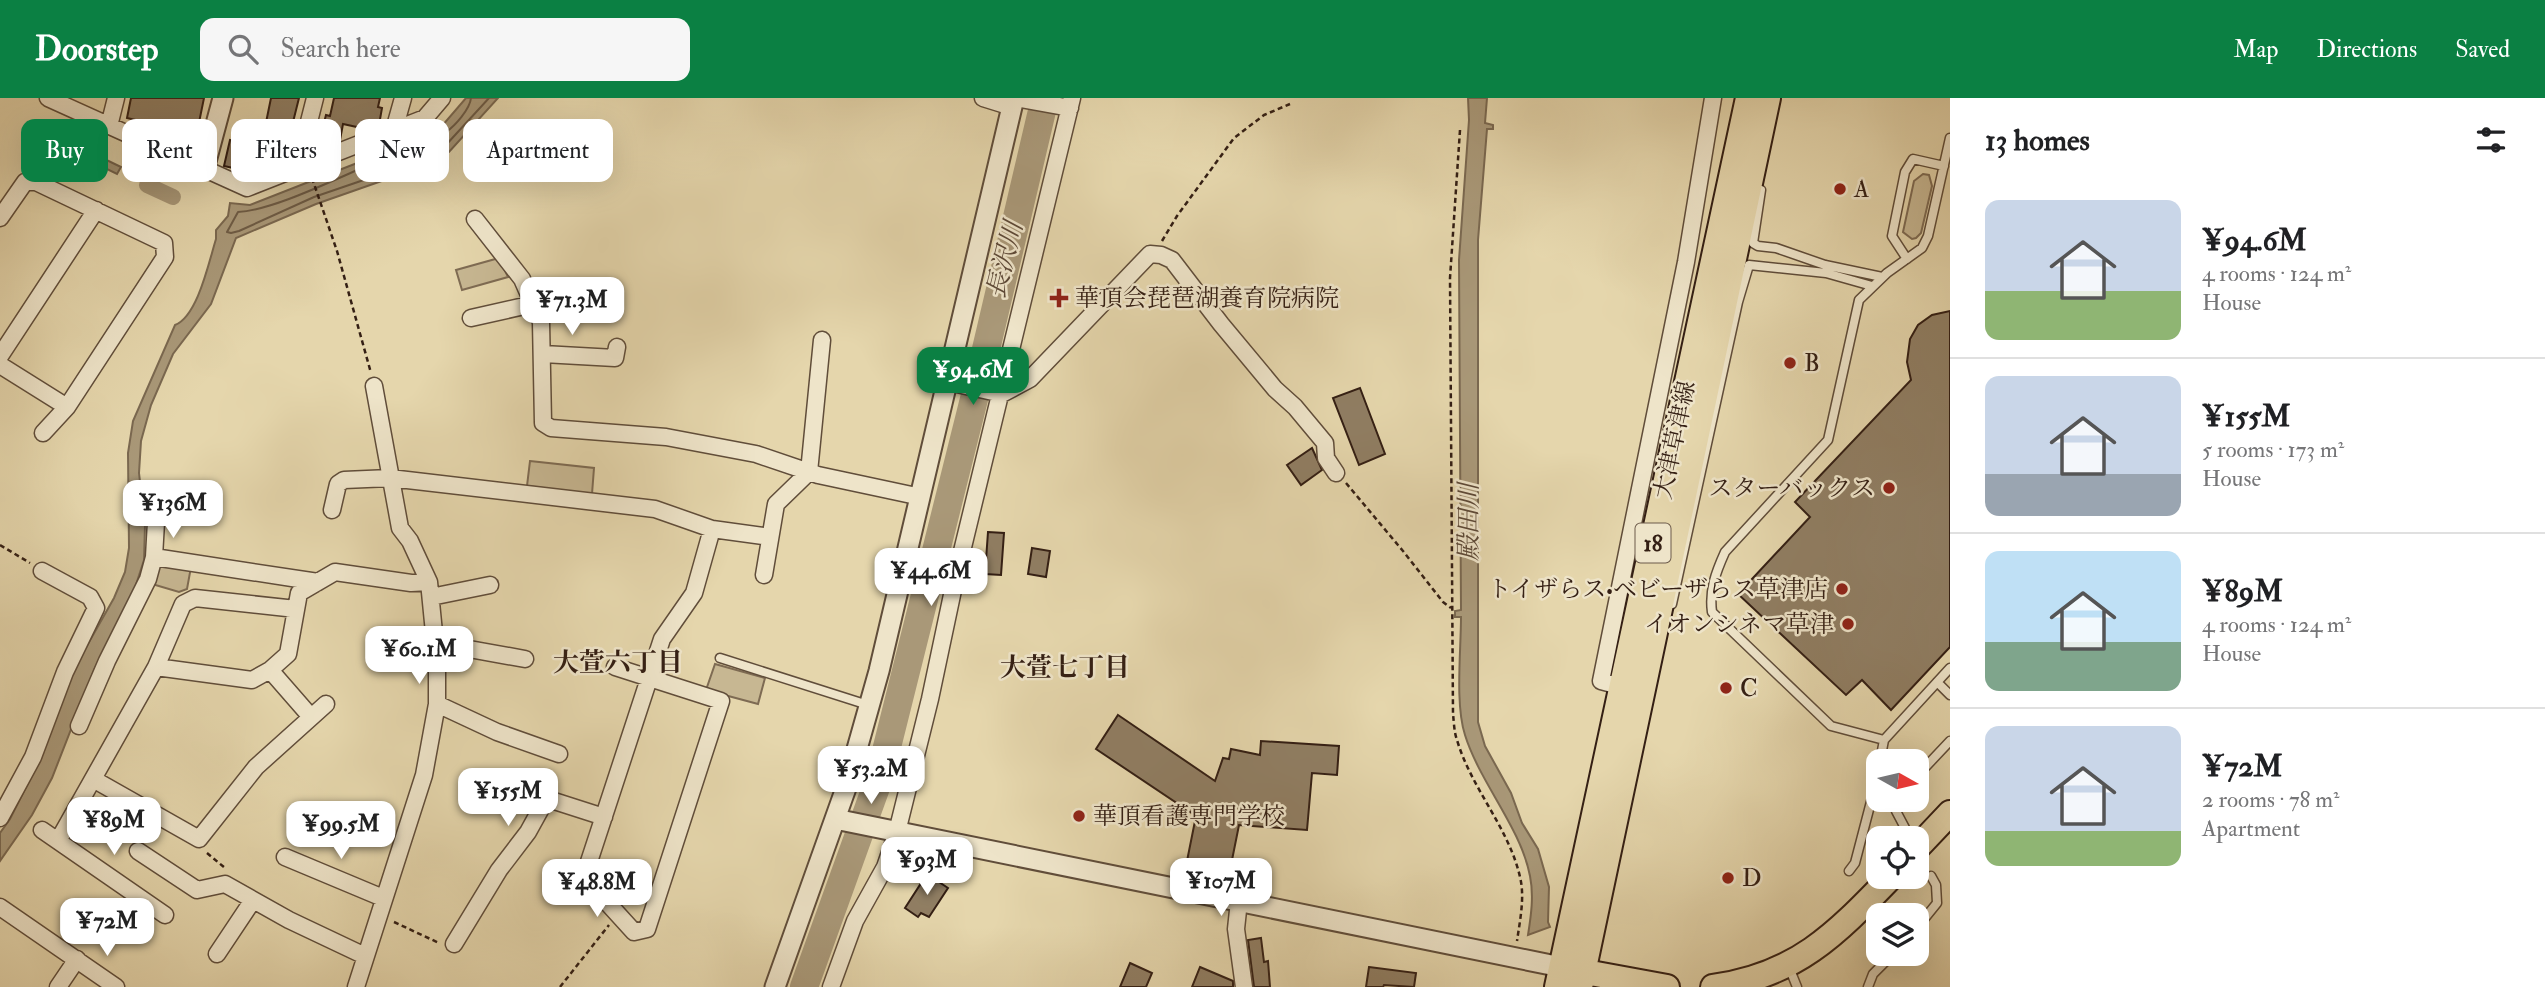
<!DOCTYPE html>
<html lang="en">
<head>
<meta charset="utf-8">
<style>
	:root { --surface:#fff; --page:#f6f6f6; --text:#202124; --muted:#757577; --line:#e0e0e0; --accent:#0b8043 }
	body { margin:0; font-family:"IM FELL Double Pica","Noto Serif JP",serif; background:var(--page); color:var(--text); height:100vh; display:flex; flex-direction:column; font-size:26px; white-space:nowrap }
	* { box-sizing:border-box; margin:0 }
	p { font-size:23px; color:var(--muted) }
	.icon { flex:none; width:38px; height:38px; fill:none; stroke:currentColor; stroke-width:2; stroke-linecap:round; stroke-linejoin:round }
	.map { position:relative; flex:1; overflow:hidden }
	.details { display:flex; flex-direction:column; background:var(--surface); width:595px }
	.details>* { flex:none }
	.top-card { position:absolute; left:21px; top:21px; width:665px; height:63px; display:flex; gap:14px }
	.needle { width:46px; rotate:98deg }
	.fabs { position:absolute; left:1866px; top:651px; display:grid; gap:14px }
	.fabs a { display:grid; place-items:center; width:63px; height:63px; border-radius:14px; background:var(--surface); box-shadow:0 7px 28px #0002; font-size:35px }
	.price { position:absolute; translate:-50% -60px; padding:0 16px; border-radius:14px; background:#fff; color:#222; font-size:23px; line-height:46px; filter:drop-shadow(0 2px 4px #0008) }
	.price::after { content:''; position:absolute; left:50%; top:42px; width:21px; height:16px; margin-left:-10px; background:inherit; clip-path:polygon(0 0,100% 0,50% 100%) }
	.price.selected { background:var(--accent); color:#fff }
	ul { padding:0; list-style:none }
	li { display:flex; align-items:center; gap:21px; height:175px; padding:0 35px }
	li+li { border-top:2px solid var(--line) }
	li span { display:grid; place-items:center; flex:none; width:196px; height:140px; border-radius:14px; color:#555 }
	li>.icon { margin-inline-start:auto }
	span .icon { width:84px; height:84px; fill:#fffc; stroke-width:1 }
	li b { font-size:30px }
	h2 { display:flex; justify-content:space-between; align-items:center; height:84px; padding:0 35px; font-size:30px }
	.chip { padding:0 24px; border-radius:14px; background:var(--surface); box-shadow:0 7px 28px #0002; font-size:24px; line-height:63px }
	.chip.selected { background:var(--accent); color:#fff }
	header { display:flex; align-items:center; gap:42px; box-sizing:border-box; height:98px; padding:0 35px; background:var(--accent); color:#fff }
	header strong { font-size:33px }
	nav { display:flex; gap:38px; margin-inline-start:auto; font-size:24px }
	.search { width:490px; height:63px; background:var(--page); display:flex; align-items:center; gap:18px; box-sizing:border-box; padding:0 24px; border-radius:14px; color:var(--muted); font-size:26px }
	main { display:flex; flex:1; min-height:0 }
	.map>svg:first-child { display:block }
</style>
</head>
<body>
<header>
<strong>Doorstep</strong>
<div class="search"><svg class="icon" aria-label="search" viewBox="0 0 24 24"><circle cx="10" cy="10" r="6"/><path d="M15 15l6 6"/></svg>Search here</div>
<nav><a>Map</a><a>Directions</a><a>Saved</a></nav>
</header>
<main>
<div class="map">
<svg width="1950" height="889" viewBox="0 0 1950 889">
	<rect width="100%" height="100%" fill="#e5d6ac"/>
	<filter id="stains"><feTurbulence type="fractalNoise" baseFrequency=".00286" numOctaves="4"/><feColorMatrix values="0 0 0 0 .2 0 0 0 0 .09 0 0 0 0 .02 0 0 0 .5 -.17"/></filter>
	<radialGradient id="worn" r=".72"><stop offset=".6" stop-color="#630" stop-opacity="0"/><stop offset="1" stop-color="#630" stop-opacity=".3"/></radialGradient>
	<path fill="#c7b792" stroke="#7e6b53" stroke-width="2" d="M1923 76 1929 77 1932 88 1921 135 1916 140 1912 141 1903 134 1914 83Z
		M499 160 508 179 462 192 456 172Z
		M530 363 594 370 592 396 527 388Z
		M155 467 191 469 187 491 179 494 152 486Z
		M715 566 765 580 758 606 706 592Z"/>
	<path fill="#a99878" stroke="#7a6850" stroke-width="2" d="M466 0H498L449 54 393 79 316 106 236 140 211 206 173 256 151 307 141 343 139 375 145 427 144 462 131 502 95 570 52 680 32 717 0 763V735L10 721 32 677 76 567 114 500 125 474 129 450 128 355 133 323 175 227C198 218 209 163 216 141V132L228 118 230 105 250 107 421 40 442 28Z
		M1468 0H1487L1485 25 1493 27V31H1487L1478 142V624L1485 648 1511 695 1522 725 1538 751 1549 789 1548 824 1550 829 1528 837C1531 818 1534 798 1530 778 1521 730 1480 685 1465 637 1455 606 1461 553 1461 519H1455V513L1461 512 1459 162 1469 22Z
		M28 24 121 69 117 76 25 31Z"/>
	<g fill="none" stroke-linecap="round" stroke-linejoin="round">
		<path stroke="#6e5c46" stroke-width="2" d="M471 0C470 11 455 28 446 34 426 49 398 56 376 64 339 79 275 112 238 114L227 134 231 135 239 133 314 99 390 73 445 48 489 0"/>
		<path stroke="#a99878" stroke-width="16" d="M147 87 173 99"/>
		<path stroke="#a99878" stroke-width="28" d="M804 889 879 681 979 281 1045 0"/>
	</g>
	<path fill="#907e63" stroke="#341f14" stroke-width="2" d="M131 0H204L194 49 175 45 177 37 161 33 162 28 127 20Z
		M271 0H299L283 64 267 61 264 71 248 68 247 73 224 68 230 42 261 49Z
		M334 0H380L378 9 382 10 379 27 367 26 366 31 343 26 340 42 332 43 329 47 319 44 326 17 330 18Z
		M1950 213V549L1891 612 1862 582 1846 597 1738 496 1810 419 1795 404 1911 282 1907 264 1910 241 1918 227 1932 217Z
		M1360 290 1385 356 1359 367 1333 300Z
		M1312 350 1322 372 1301 387 1287 367Z
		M988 434 1004 435 1001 477 985 476Z
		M1032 450 1050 453 1046 479 1028 476Z
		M1118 617 1215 683 1223 660 1229 661 1231 651 1260 657 1261 643 1339 648 1337 677 1312 675 1307 732 1239 727 1230 772 1187 763 1196 718 1096 651Z
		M927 776 948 790 929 819 921 815 918 819 905 810Z
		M1261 840 1264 864 1268 863 1270 889H1254L1248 842Z
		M1130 865 1152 875 1146 889H1120Z
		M1200 869 1233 883V889H1192Z
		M1369 869 1416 875 1414 889 1384 887 1383 889H1366Z"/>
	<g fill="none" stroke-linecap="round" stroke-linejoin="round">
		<g stroke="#604d3a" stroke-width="11">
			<path id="service" d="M1950 40 1928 138 1922 150 1887 175 1859 202 1828 342 1725 454C1716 474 1709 492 1712 514L1831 628 1884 642 1950 570
				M1761 92 1753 145 1758 148 1776 150 1825 167 1882 179
				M1907 161 1892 138 1905 74 1913 61 1944 68
				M1672 506 1738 204 1749 167 1826 175 1872 188
				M720 560 868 607
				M1937 584 1950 597
				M1880 663 1884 642
				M1916 679 1950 643
				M1897 702 1896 713 1905 730
				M1849 773 1855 765 1878 677
				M1916 831 1937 805 1936 787 1931 778
				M1789 869 1797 889
				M1868 889 1873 876 1893 856"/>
		</g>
		<g stroke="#604d3a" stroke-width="19">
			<path id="minor" d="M48 0 247 90 425 20 442 0
				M983 0 1012 9
				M1016 0 1070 10
				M109 28 116 0
				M394 32 403 0
				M297 71 315 0
				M0 120 25 84H36L164 145 165 159 67 309 43 335
				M475 121 522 181 541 224 543 325 551 330 666 339 756 356 818 377 921 399
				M471 220 533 206
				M543 256 615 260 617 249
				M0 258 96 112
				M0 267 67 309
				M948 284 1002 296 1030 281 1150 156 1161 157 1172 162 1221 226 1275 291 1295 309 1325 345 1326 360 1336 375
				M332 412 338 386 344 382 390 380 655 411 712 431 770 439
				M154 459 156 424
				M764 477 776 406 809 374 822 242
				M431 499 490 487
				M436 545 525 561
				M156 569 252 582 270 572 288 556 299 495 335 474 411 485 429 484
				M615 569 721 603 647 831 634 834 584 779 662 541 694 495 712 431
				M270 572 311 619
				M1631 591 1601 583 1686 164 1713 0
				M437 606 497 634 559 656
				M79 628 107 563 148 481 154 459 318 484
				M93 681 199 741 256 669 326 606
				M0 720 33 659 65 574 96 510 90 499 42 473
				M42 732 165 817
				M58 743 156 569 183 506 195 500 296 511
				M138 753 197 792 225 786 289 822 365 858
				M285 759 383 800
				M1239 803 1236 831 1244 889
				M0 809 116 889
				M454 846 499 772 528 734 544 705 551 702 604 719
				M217 856 253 802
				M58 889 77 861
				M356 889 424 677 437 606V565L429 484 410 443 400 430 374 288
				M831 889 855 823 885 769 897 734 930 601 956 478 1072 0"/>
		</g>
		<g stroke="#604d3a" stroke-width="23">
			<path id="tertiary" d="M204 71 223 0
				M835 721 1561 869
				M775 889 846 690 879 573 1014 0"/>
		</g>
		<g stroke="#341f14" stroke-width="28">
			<path id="primary" d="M1916 751 1950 715
				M1569 871 1667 889
				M1557 889 1748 0
				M1580 889 1768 0
				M1713 889C1796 878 1836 836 1891 779"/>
		</g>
		<path stroke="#341f14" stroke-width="2.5" stroke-dasharray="5 3.5" stroke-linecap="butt" d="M1460 32 1450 180 1453 616C1454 624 1454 634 1457 642 1471 690 1509 730 1520 779 1525 799 1520 822 1517 843
			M312 80 337 153 371 275
			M1162 143 1177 118 1234 40 1264 17 1290 6
			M1346 385 1403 453 1443 504 1451 510
			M0 447 30 465
			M207 755 225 770
			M394 824 439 845
			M560 889 609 827"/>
		<use href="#service" stroke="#eee4c9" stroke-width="8"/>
		<use href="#minor" stroke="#eee4c9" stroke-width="16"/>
		<use href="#tertiary" stroke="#eee4c9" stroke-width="19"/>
		<use href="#primary" stroke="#e5d6ac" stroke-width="24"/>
	</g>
	<g fill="#8f2418" stroke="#eee4c9" stroke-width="2.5">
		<circle cx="1840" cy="91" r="7"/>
		<path d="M1055.5 189.5h7v7h7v7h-7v7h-7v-7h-7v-7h7z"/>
		<circle cx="1790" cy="265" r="7"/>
		<circle cx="1889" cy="390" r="7"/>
		<circle cx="1842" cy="491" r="7"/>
		<circle cx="1848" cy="526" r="7"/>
		<circle cx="1726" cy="590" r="7"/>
		<circle cx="1079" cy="718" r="7"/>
		<circle cx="1728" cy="780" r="7"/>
	</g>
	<g text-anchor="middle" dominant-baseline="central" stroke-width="5" stroke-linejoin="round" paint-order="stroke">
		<rect fill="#eee4c9" stroke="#6c5a4a" stroke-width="2" x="1635.5" y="425.5" width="35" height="39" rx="5"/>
		<g font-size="23" font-weight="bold" fill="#341f14">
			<text x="1653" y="445">18</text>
		</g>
		<g font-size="24" fill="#341f14" stroke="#eee4c9" text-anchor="start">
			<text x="1854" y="91">A</text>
			<text x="1075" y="200">華頂会琵琶湖養育院病院</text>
			<text x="1804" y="265">B</text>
			<text x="1875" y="390" text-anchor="end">スターバックス</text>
			<text x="1828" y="491" text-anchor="end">トイザらス•ベビーザらス草津店</text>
			<text x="1834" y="526" text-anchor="end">イオンシネマ草津</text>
			<text x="1740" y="590">C</text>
			<text x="1093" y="718">華頂看護専門学校</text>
			<text x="1742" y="780">D</text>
		</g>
		<g font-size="24" fill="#341f14" stroke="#eee4c9">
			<text transform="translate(1675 342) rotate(-78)">大津草津線</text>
		</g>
		<g font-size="26" font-style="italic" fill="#5d4937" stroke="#eee4c9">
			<text transform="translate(1005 162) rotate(-76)">長沢川</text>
			<text transform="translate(1469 424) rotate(-90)">殿田川</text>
		</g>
		<g font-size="26" font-weight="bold" fill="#341f14" stroke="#eee4c9">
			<text x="618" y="565">大萱六丁目</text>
			<text x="1065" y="570">大萱七丁目</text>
		</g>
	</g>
	<rect width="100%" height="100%" filter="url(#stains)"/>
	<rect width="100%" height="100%" fill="url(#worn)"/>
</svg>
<div class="fabs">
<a><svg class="needle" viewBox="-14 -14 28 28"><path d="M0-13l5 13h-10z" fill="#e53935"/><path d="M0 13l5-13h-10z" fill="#757577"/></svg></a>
<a><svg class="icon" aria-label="locate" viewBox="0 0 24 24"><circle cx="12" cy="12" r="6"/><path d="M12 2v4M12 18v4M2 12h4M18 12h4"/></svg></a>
<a><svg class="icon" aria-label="layers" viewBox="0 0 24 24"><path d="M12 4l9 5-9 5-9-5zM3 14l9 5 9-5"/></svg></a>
</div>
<b class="price" style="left:572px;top:239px">¥71.3M</b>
<b class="price selected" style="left:973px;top:309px">¥94.6M</b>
<b class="price" style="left:173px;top:442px">¥136M</b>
<b class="price" style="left:931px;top:510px">¥44.6M</b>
<b class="price" style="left:419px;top:588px">¥60.1M</b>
<b class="price" style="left:871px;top:708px">¥53.2M</b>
<b class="price" style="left:508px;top:730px">¥155M</b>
<b class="price" style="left:114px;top:759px">¥89M</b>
<b class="price" style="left:341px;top:763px">¥99.5M</b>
<b class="price" style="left:927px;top:799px">¥93M</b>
<b class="price" style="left:1221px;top:820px">¥107M</b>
<b class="price" style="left:597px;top:821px">¥48.8M</b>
<b class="price" style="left:107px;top:860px">¥72M</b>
<div class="top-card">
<a class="chip selected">Buy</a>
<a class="chip">Rent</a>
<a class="chip">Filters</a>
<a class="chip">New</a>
<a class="chip">Apartment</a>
</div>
</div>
<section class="details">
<h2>13 homes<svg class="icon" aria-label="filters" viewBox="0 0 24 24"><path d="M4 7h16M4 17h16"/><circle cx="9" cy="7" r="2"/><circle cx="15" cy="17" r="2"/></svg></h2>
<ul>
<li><span style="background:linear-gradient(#c9d6e8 65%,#8fb573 0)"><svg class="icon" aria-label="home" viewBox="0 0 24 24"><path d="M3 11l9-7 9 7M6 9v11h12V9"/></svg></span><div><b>¥94.6M</b><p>4 rooms · 124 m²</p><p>House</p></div></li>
<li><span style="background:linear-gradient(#c9d6e8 70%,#9aa5b1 0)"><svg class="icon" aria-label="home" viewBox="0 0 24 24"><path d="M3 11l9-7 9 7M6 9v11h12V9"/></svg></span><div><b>¥155M</b><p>5 rooms · 173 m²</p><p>House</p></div></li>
<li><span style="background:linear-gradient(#bfe0f5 65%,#7fa58c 0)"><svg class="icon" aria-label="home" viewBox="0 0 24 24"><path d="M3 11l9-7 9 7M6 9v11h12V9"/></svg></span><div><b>¥89M</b><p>4 rooms · 124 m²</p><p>House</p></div></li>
<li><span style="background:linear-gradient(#c9d6e8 75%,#8fb573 0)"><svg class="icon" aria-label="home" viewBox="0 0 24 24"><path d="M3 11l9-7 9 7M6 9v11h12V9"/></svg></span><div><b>¥72M</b><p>2 rooms · 78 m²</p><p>Apartment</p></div></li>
</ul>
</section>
</main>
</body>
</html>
